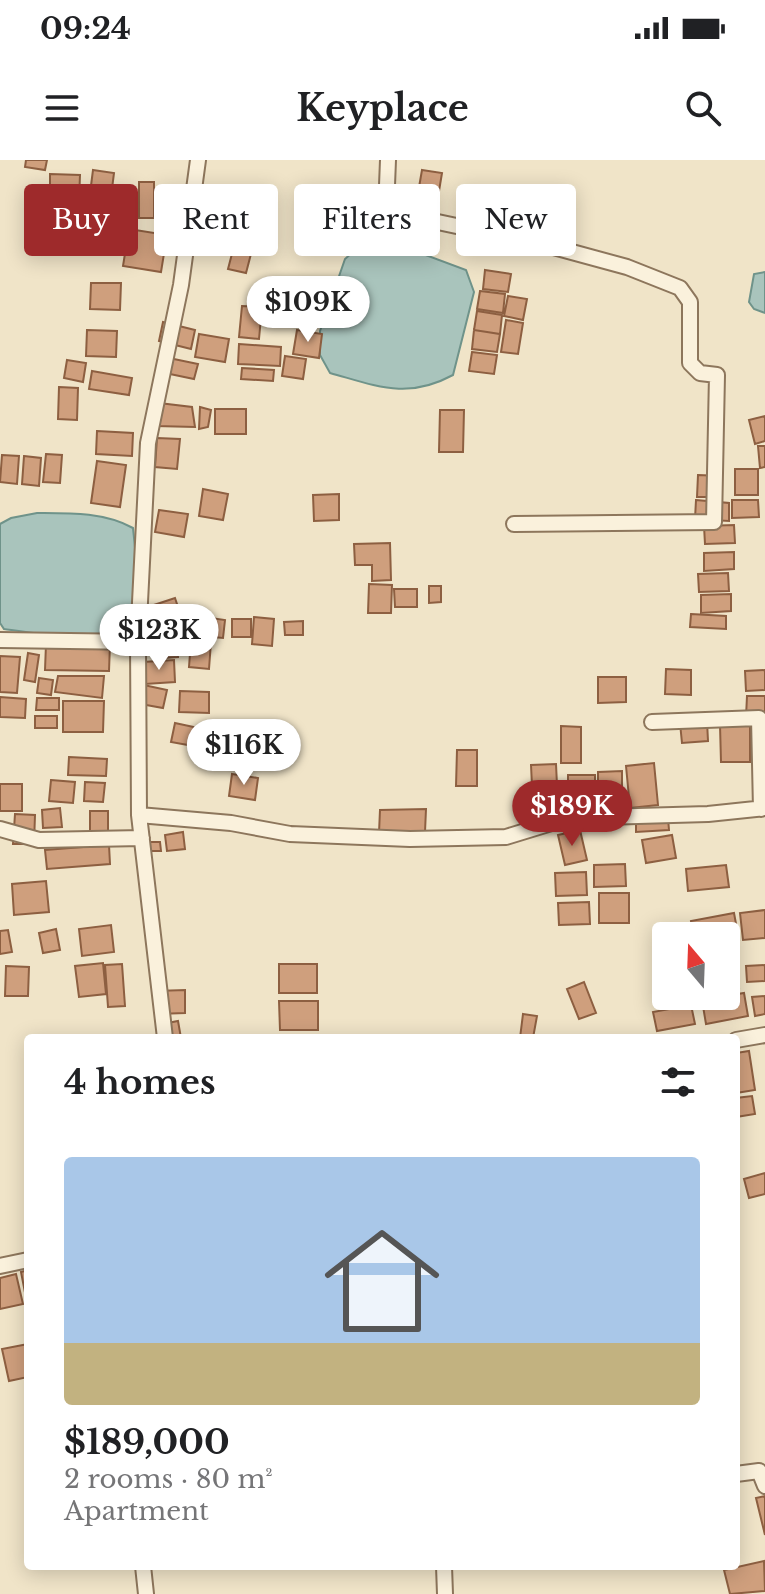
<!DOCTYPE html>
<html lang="en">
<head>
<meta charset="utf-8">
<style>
	:root { --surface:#fff; --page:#f2f2f2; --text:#202124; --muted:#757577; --line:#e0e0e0; --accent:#9e2a2b }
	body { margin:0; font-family:"Libre Baskerville",serif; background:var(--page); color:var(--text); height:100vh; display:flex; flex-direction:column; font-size:30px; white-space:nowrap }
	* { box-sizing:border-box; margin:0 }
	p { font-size:26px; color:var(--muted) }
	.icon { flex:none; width:44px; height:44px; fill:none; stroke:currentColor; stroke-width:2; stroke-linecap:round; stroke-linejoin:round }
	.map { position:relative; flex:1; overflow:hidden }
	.side { position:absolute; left:24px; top:874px; width:716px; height:536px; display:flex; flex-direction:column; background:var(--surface); border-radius:8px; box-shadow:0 4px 20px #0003 }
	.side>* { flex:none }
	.hud { position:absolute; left:24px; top:24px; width:718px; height:72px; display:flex; gap:16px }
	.needle { width:52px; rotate:341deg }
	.tools { position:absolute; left:652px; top:762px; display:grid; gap:16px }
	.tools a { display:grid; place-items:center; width:88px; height:88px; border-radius:8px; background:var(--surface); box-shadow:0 4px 20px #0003; font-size:40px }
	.price { position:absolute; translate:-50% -68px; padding:0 18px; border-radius:28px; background:#fff; color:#222; font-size:26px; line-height:52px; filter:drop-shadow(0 2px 4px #0008) }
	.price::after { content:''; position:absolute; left:50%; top:48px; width:24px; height:18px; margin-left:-12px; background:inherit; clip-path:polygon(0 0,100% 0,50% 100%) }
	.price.selected { background:var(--accent); color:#fff }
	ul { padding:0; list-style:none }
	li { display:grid; align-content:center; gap:16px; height:424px; padding:0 40px }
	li+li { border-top:2px solid var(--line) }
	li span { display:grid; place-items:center; height:248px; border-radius:8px; color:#555 }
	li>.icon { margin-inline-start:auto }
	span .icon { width:144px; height:144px; fill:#fffc; stroke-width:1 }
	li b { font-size:34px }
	h2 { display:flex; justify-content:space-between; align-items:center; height:96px; padding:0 40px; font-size:34px }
	.chip { padding:0 28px; border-radius:8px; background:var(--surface); box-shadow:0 4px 20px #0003; font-size:28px; line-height:72px }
	.chip.selected { background:var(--accent); color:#fff }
	.status { display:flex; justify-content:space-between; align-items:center; height:56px; padding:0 40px; background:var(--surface); direction:ltr }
	.status svg { height:22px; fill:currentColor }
	header { display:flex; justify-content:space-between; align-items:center; height:104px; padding:0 40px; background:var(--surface); font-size:36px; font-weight:700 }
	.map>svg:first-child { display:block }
</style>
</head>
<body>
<div class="status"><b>09:24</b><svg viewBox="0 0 49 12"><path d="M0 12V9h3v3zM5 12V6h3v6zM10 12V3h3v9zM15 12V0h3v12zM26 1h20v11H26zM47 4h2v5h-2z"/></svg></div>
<header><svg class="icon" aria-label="menu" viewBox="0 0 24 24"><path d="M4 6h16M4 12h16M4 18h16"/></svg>Keyplace<svg class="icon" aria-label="search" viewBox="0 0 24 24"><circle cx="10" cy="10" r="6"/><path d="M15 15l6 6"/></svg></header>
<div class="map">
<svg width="765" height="1434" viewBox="0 0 765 1434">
	<rect width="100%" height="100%" fill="#f0e4c8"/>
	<path fill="#a9c4bc" stroke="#6f938a" stroke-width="2" d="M366 86 423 94 466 110 474 132 453 215C407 240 377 226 330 213L320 195V171L345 99 354 91Z
		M765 112V153L754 149 749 142 754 114Z
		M37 353C69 353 104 352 133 368 136 390 140 450 122 465 99 485 32 473 4 469L0 463V364L11 358Z"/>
	<path fill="#cf9f7d" stroke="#8d5f41" stroke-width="2" d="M26 0H47L45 10 25 7Z
		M93 10 114 13 108 60 87 57Z
		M422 10 442 13 438 37 418 33Z
		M50 14 80 15 79 41 50 40Z
		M139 22H154V58H139Z
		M133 26V58H114V27Z
		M129 69 167 75 161 112 123 106Z
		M234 86 252 90 246 113 228 109Z
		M485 110 511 114 508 132 483 129Z
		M270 118 296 121 292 146 266 142Z
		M91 123H121L120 150 90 149Z
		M480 131 505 134 503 153 477 149Z
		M508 136 527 139 523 160 504 156Z
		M242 146 262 147 259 179 239 177Z
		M477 151 502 155 500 174 474 170Z
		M506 160 523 163 518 194 501 192Z
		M163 162 195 170 191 189 159 181Z
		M87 170 117 171 116 197 86 196Z
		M297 170 322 174 319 198 293 194Z
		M474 170 500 174 497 192 472 189Z
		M199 174 229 179 225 202 195 197Z
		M239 184 281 187 280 206 238 204Z
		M472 192 497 195 494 214 469 211Z
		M285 196 306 199 303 219 282 216Z
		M169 198 198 204 194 219 165 213Z
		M67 200 86 203 83 222 64 218Z
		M242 208 274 210 273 221 241 219Z
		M92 211 132 218 129 235 89 229Z
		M59 227 78 228 77 260 58 259Z
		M159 243 192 247 195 267 156 266Z
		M200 247 211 250 208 267 199 269Z
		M215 249H246V274H215Z
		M440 250H464L463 292H439Z
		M765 256V281L755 284 749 260Z
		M97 271 133 273 132 296 96 294Z
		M157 278 180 279 177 309 155 307Z
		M758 286H765V307L760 308Z
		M46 294 62 295 60 323 43 322Z
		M2 295 19 296 17 324 0 322Z
		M24 296 41 298 39 326 22 324Z
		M97 301 126 305 120 347 91 343Z
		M735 309H758V335H735Z
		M698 315 721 316 720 337H697Z
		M203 329 228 334 223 360 199 356Z
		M339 334V360L314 361 313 335Z
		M696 340 729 343V361L695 359Z
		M732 340H758L759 357 732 358Z
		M159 350 188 354 184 377 155 372Z
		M734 365 735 383 705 384 704 366Z
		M390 383 391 420 372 421V405H355L354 384Z
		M734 392V409L704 411V393Z
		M728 413 729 431 699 432 698 414Z
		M369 424 392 425 391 453H368Z
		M429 426H441V442L429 443Z
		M394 429H417V447H395Z
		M731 434V451L701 453V435Z
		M175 438 186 471 165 478 154 445Z
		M151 450 163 482 141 490 130 457Z
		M691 454 726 456V469L690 467Z
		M204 457 225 460 223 478 202 476Z
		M254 457 274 459 272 486 252 484Z
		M232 459H251V477H232Z
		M303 461V475H285L284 462Z
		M191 480 211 482 209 509 189 507Z
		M164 482H177L178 497 164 498Z
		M46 484H110L109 511 45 510Z
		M28 493 39 495 35 522 24 520Z
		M0 496 20 497 17 533 0 532Z
		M174 500 175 522 145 524 143 502Z
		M666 509 691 510V535L665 534Z
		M765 510V530L746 531 745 511Z
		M58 516H104L102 538 55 532Z
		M598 517H626V542L598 543Z
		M39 518 53 520 51 535 37 533Z
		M139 524 167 530 163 548 135 543Z
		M180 531 209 532V553L179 552Z
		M747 536H765V558L746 557Z
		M0 537 26 539 25 558 0 557Z
		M37 538H59V550H36Z
		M63 541H104L103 572H63Z
		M35 556H57V568H35Z
		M707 561 708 581 682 583 680 563Z
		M175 563 203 569 199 587 171 582Z
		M720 565H750V602H721Z
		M561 566 581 567V603H561Z
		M457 590H477V626H456Z
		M69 597 107 599 106 616 68 615Z
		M654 603 658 645 630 648 626 606Z
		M556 604 557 625 532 626 531 605Z
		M622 611V653H598V612Z
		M232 614 258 618 255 640 229 636Z
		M568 615H595V629H568Z
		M51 620 75 622 73 643 49 641Z
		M85 622 105 623 103 642 84 641Z
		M0 624H22V651H0Z
		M590 634 591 650 558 652 557 637Z
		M60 648 62 667 43 668 42 650Z
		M426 649 425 672 379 673 380 650Z
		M90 651H108V673H90Z
		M15 654 35 655 34 684H13Z
		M668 658 669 670 636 672V660Z
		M580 670 587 700 565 705 558 675Z
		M183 672 185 689 167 691 165 675Z
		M672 675 676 698 646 703 642 680Z
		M143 682H160L161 691H143Z
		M109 685 110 704 47 709 45 690Z
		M625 704 626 726 594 727V705Z
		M726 705 729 727 688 731 686 709Z
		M586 712 587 735 556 736 555 713Z
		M46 721 49 752 14 755 12 724Z
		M599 733H629V763H599Z
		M589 742 590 764 559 765 558 743Z
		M765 750V778L743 780 740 753Z
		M734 753 739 780 726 783V776H694L691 761Z
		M111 765 114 792 82 796 79 769Z
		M56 769 60 790 43 793 39 773Z
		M8 770 12 792 0 794V771Z
		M736 795 739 828 726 829V796Z
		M103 803 106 834 79 837 75 806Z
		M122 804 125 846 108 847 105 805Z
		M279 804H317V833H279Z
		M765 805V821L747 822 746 806Z
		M6 806 29 807 28 836H5Z
		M584 822 596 853 579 859 567 829Z
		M185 830V853L157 854 156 831Z
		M744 833 748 856 706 864 702 840Z
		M765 836V854L755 856 752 837Z
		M279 841H318V870H280Z
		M691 845 695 864 657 871 653 852Z
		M523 854 537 856 533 878H520Z
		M178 861 181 878H160L157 865Z
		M749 891 755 930 736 933V893Z
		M752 936 755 954 736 957V938Z
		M765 1013V1034L749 1038 744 1019Z
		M28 1110V1143H27L21 1112Z
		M16 1114 23 1144 0 1149V1118Z
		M28 1184V1217L9 1221 2 1189Z
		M765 1336V1375L756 1338Z
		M764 1401 765 1431 730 1434 724 1410Z"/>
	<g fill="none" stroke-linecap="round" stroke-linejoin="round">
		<g stroke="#8d765c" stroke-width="18">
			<path id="street" d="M388 0 386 51 546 85 627 107 680 128 690 142V203L700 213 717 215 714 362 514 364
				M0 480 138 482
				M652 562 759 558 761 649
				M139 655 231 663 290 674 410 679 506 677 568 658 708 654 765 648
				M0 669 39 680 142 678
				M165 878 139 655 138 482 148 283 181 125 198 0
				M736 880 765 875
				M0 1106 28 1100
				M736 1314 759 1311 765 1326
				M143 1406 146 1434
				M444 1406 445 1434"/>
		</g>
		<use href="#street" stroke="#faf1dc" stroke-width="14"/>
	</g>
</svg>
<div class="tools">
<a><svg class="needle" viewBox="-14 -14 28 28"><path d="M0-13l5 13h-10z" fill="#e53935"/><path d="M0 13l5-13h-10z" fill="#757577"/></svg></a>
</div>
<b class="price" style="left:308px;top:184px">$109K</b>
<b class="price" style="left:159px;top:512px">$123K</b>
<b class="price" style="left:244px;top:627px">$116K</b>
<b class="price selected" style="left:572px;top:688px">$189K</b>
<div class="hud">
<a class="chip selected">Buy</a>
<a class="chip">Rent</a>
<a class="chip">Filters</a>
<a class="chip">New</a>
</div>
<section class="side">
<h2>4 homes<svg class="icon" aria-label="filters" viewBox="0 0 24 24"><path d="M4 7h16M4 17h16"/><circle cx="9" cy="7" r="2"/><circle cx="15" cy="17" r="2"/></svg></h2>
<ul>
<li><span style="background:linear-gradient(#a9c7e8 75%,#c2b280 0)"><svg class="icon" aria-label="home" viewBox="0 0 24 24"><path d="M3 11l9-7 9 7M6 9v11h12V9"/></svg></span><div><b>$189,000</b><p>2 rooms · 80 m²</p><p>Apartment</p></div></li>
</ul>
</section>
</div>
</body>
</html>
